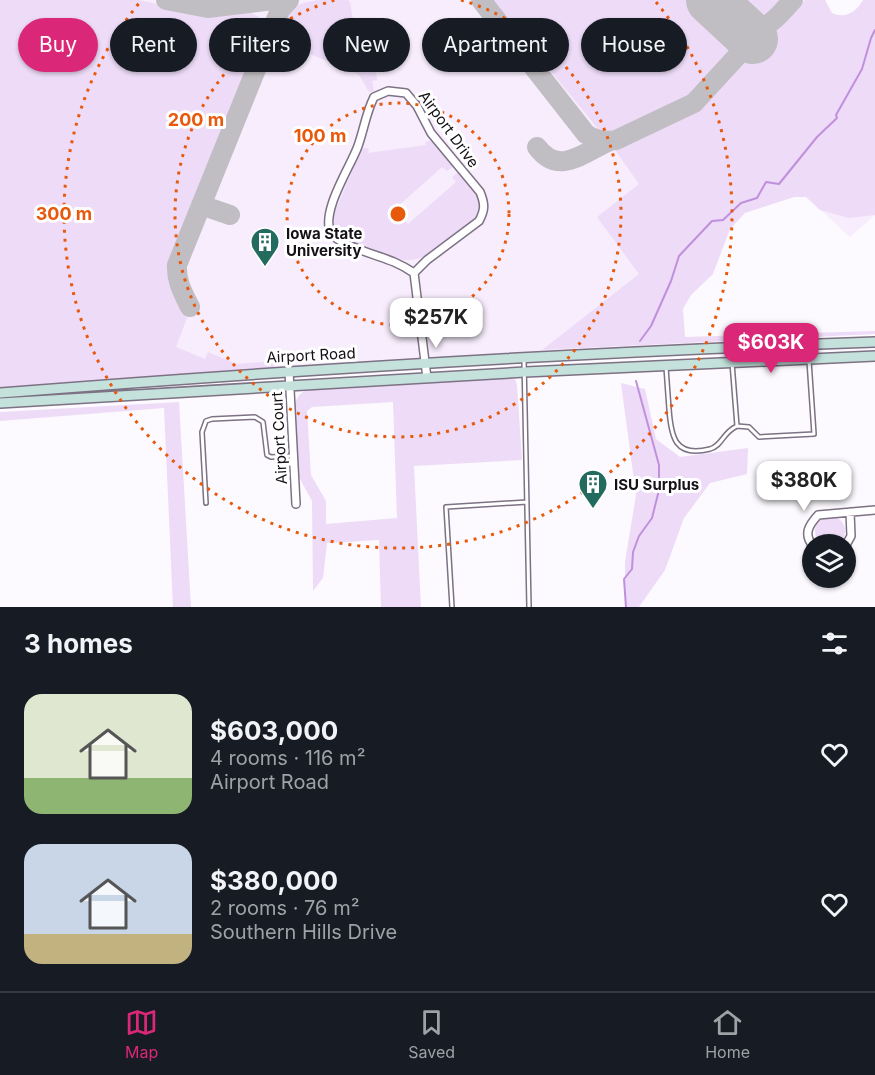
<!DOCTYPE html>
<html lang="en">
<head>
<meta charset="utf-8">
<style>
	:root { --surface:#171b24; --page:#20242c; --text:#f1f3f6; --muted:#9ea1a6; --line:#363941; --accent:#db2777 }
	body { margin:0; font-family:Inter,sans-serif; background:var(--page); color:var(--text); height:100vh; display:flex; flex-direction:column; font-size:22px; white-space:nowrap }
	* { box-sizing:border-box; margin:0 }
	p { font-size:20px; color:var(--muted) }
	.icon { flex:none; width:33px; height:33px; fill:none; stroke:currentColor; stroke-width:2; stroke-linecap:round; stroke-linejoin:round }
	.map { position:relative; height:607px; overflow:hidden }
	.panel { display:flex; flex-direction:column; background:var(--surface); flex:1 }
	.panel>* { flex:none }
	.banner { position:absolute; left:18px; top:18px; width:840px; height:54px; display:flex; gap:12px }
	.fabs { position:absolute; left:802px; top:534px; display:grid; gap:12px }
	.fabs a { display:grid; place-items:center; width:54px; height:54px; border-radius:50%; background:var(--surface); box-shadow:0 2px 4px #0004; font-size:30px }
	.price { position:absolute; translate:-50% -51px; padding:0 14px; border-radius:12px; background:#fff; color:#222; font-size:20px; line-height:39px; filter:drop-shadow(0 2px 3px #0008) }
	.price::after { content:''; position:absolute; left:50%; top:36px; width:18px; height:14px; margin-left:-9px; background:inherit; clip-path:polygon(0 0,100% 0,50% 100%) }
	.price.on { background:var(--accent); color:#fff }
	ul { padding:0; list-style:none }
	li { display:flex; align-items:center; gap:18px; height:150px; padding:0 24px }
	li span { display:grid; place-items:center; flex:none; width:168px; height:120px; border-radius:18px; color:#555 }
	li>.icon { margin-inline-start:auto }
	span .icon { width:72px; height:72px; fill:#fffc; stroke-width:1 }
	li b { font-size:26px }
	h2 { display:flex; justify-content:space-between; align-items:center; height:72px; padding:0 24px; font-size:26px }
	.pill { padding:0 21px; border-radius:27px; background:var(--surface); box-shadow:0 2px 4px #0004; font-size:21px; line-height:54px }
	.pill.on { background:var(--accent); color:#fff }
	.menu { display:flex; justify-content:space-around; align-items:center; height:84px; border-top:2px solid var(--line); background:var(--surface); font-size:16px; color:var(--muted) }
	.menu a { display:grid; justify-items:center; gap:3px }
	.menu .on { color:var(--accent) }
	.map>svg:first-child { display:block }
</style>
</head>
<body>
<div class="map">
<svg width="875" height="607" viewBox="0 0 875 607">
	<rect width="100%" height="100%" fill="#fcfafe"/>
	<path fill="#f7edfd" d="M0 0H805L875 215 850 237 773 166 605 346 543 350V353L269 368 0 389Z"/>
	<path fill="#eddbf7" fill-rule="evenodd" d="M0 0H139L201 14 247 11 259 17 263 23V38L172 264 171 283 187 318 176 347 205 359 208 352 237 364 277 361 273 368 0 389Z
		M320 0H348L350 2 358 50 377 49 379 62H375L377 80 372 81 374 91 369 92 359 75 349 70 283 43 281 48 279 46C276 39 277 35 280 28 290 6 297 3 320 0Z
		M493 0H694L737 41 732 54 691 98 615 134 603 135Z
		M730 0H787L768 20 757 25Z
		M805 0H825L832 13C846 19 856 12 863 0H875V215L849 218 820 210 806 197H794L745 213 730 229 713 274 691 295 683 309 685 337 875 331V334L542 350 639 274 597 217 639 184 615 150 700 108Z
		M433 140 454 166 447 171 442 167 395 209 408 224 456 182 452 177 459 172C472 188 486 196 477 218 455 235 431 263 402 260L343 237C336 231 333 227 333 217L361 149 369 148 368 153 426 145 425 142Z
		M510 378 515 379 517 385 522 460 414 466 421 607H381L379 540 327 543 323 578 313 591 312 501 299 477 295 403C298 395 302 391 310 389ZM393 402 397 518 326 524V501L311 475 307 411 312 407Z
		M621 383 645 389 656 439 680 457 748 448 747 474 710 483 684 518 665 570 639 607H625V562L636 495Z
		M179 402 191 607H173L164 408 0 421V412Z
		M815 531a15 15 0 1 1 30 0a15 15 0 1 1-30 0Z"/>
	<path fill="#c090dc" d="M771 464 815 465C820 507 790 503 761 490L759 481Z"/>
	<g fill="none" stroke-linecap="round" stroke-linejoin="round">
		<path stroke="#c090dc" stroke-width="2" d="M640 341 651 326 671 281 679 256 712 221 723 220 741 203 757 198 766 182 779 184 817 137 837 118 836 115 862 69 871 38 875 30
			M626 607 624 579 632 569 633 552 639 536 652 518 659 490V465L636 381"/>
		<path stroke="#c0bec2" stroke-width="20" d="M166 0 208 8 273 0
			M481 0 586 134C595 140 605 142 616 140L694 103 740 53 742 39 741 28C769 32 776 18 793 0
			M537 147C559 177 584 152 610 141
			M201 205 230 215
			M190 307C183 293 176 281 177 265L280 10 289 0"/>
		<path stroke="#c0bec2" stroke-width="50" d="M711 0 753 39"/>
		<g stroke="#7d7184" stroke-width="6">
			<path id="service" d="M731 350 737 426 749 427 759 437 814 434 808 346
				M524 360 529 607
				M666 367C667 381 668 395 669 409 671 437 675 458 710 449 723 445 722 433 737 426
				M206 503 202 432 206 421 212 419 255 417 263 422 267 455 271 457 291 456
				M452 607 446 507 527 502"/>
		</g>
		<g stroke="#7d7184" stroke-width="10">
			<path id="minor" d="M388 91 406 93 417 106 431 133 480 192C485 204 485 210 479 221L427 260 414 273C408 269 401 265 394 262 380 256 338 245 331 233 320 212 351 166 358 146 364 129 366 113 374 97Z
				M414 273 427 378
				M289 371 296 504
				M846 545 851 536 850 512
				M813 546C803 534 809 525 818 515L875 510"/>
		</g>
		<g stroke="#7d7184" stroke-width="12">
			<path id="secondary" d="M0 393C291 370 583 352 875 342
				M0 403 525 372 875 356"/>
		</g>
		<use href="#service" stroke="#fff" stroke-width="3"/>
		<use href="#minor" stroke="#fff" stroke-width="7"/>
		<use href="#secondary" stroke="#c4e1dc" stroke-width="9"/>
	</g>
	<g fill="none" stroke="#e8590c" stroke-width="3" stroke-dasharray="3 6">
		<circle cx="398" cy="214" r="111"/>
		<path d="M461 0A223 223 0 1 1 335 0"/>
		<path d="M656 2A334 334 0 1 1 140 2"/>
	</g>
	<defs>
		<g id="building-pin" transform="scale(1.5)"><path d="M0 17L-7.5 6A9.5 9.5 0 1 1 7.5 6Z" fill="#246b5f" stroke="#fff"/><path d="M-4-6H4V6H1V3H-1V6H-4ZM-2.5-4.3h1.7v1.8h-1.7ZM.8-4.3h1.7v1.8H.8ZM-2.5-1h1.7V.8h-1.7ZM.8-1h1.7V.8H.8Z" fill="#fff"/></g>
	</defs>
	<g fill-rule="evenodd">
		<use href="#building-pin" x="265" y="242"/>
		<use href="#building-pin" x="593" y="484"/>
	</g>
	<g text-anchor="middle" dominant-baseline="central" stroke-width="6" stroke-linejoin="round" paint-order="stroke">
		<g font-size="15" fill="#151117" stroke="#fff">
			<text transform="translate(449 129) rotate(54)">Airport Drive</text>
			<text transform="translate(311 355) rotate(-3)">Airport Road</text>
			<text transform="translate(279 438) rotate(-93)">Airport Court</text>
		</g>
		<g font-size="15" font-weight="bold" fill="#151117" stroke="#fff" text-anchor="start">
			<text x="286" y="233">Iowa State<tspan x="286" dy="17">University</tspan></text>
			<text x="614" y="484">ISU Surplus</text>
		</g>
	</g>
	<circle cx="398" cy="214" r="9" fill="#e8590c" stroke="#fff" stroke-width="3"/>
	<g font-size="18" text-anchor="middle" font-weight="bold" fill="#e8590c" stroke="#fff" stroke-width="6" stroke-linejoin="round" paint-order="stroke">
		<text x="196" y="126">200 m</text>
		<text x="320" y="142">100 m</text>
		<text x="64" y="220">300 m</text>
	</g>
</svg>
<div class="fabs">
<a><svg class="icon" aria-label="layers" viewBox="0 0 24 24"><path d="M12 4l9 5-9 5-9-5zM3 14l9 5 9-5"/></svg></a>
</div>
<b class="price" style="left:436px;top:349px">$257K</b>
<b class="price on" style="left:771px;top:374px">$603K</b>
<b class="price" style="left:804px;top:512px">$380K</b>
<div class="banner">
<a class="pill on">Buy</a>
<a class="pill">Rent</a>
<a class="pill">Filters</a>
<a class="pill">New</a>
<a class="pill">Apartment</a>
<a class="pill">House</a>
</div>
</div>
<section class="panel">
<h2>3 homes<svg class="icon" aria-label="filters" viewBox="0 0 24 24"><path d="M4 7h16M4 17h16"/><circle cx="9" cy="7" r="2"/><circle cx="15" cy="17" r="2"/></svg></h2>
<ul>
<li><span style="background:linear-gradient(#dfe7d0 70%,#8fb573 0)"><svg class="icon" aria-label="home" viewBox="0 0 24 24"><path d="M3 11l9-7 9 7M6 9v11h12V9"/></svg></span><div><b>$603,000</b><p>4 rooms · 116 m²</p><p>Airport Road</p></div><svg class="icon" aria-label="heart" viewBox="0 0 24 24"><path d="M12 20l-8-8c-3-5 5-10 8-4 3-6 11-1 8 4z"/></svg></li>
<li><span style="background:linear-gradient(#c9d6e8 75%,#c2b280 0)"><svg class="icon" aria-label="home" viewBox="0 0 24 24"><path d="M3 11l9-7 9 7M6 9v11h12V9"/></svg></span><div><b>$380,000</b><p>2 rooms · 76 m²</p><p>Southern Hills Drive</p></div><svg class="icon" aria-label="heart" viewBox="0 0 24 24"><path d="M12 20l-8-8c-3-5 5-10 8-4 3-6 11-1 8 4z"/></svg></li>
</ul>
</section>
<nav class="menu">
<a class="on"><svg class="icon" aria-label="map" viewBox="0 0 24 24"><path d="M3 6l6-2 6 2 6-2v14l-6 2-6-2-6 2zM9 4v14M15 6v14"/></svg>Map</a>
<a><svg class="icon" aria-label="saved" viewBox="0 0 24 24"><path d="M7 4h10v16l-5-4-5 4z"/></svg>Saved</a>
<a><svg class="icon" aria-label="home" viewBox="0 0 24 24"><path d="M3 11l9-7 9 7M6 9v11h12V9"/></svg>Home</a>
</nav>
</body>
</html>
